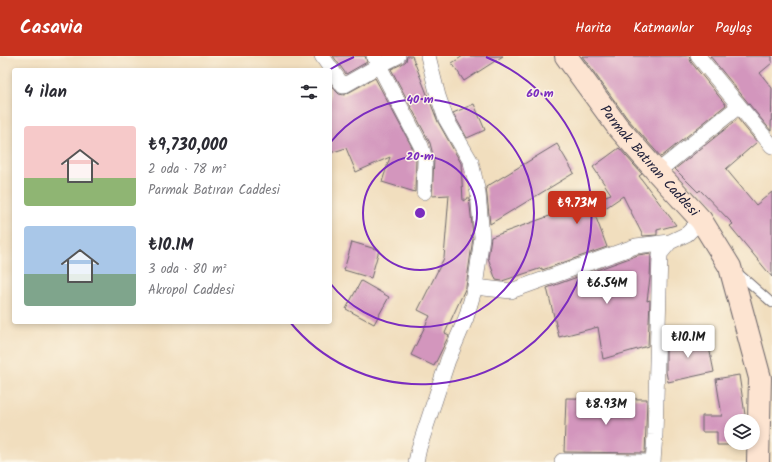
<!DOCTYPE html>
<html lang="tr">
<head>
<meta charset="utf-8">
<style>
	:root { --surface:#fff; --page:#f2f2f3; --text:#2b2b33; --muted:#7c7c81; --accent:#c8321e }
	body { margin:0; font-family:Kalam,sans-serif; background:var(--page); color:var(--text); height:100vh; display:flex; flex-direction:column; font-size:15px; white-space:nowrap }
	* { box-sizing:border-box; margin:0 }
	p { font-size:13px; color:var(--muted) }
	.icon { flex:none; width:22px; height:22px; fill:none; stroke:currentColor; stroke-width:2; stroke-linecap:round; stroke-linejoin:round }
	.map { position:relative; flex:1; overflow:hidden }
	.details { position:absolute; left:12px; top:12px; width:320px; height:256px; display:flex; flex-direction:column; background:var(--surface); border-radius:4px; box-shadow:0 2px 6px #0003 }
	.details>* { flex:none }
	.buttons { position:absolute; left:724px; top:358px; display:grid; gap:8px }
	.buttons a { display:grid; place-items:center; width:36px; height:36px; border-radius:50%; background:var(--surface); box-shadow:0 2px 6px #0003; font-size:20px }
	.price { position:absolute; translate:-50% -34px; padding:0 9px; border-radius:4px; background:#fff; color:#222; font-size:13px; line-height:26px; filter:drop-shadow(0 1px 2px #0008) }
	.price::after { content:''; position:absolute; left:50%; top:24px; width:12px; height:9px; margin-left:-6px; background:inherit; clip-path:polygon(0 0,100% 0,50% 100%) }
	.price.on { background:var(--accent); color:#fff }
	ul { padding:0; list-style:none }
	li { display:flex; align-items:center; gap:12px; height:100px; padding:0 12px }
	li span { display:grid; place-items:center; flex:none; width:112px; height:80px; border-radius:4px; color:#555 }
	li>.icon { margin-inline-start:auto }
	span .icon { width:48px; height:48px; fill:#fffc; stroke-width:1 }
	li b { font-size:17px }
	h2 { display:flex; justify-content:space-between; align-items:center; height:48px; padding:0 12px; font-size:17px }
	header { display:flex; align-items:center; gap:24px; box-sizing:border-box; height:56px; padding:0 20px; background:var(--accent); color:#fff }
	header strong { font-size:19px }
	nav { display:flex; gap:22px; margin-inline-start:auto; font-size:14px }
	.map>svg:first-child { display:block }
</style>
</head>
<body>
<header>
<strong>Casavia</strong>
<nav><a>Harita</a><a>Katmanlar</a><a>Paylaş</a></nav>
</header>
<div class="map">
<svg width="772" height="406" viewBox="0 0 772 406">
	<rect width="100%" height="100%" fill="#fcf5e5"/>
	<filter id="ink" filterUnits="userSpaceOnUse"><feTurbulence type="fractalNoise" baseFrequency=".025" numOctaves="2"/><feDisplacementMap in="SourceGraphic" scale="8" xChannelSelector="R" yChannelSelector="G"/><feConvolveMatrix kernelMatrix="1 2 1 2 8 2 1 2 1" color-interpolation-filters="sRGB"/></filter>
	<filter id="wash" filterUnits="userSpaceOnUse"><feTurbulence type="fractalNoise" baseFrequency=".012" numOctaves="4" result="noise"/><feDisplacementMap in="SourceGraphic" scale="16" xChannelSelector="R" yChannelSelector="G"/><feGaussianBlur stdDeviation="0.9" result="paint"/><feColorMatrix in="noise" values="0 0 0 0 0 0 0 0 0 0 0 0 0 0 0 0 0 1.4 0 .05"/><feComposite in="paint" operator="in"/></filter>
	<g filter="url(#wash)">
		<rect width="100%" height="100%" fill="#f1debe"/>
		<g id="blocks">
			<path fill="#d396bd" d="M333 0H365L367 6 346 18Z
				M407 0H412L438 66 461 107 463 145 469 141 473 178 471 179 473 182 466 231 445 277 449 279 434 310 411 299 430 260 418 254 444 202 449 139 432 140 434 103 430 87 391 13 402 8 406 5Z
				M463 0H503L464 25 452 7Z
				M582 0H689L691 6 726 49 661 101 627 62Z
				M710 0H772V7L760 17 772 32 771 75Z
				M375 22 413 93 416 104 415 136 382 126 390 101 356 116 346 92 330 97V27L336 35 339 38 344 39Z
				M474 48 485 74 467 82 453 57Z
				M738 63 757 86 726 113 756 149 772 136V221L730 170 733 168 700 134 698 136 675 113Z
				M557 88 574 117 490 168 486 131Z
				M619 92 642 118 639 120 676 169 657 174V179L643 180 623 140 595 159 607 191 542 214V212L502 225 496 224 488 202 491 181 611 138 593 111Z
				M352 186 379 194 371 222 344 214Z
				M651 197 650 222 647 245 650 244 648 290 603 303 598 271 559 281 547 232 638 199Z
				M361 225 389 241 374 268 346 253Z
				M707 281 714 316 668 326 666 316V289Z
				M739 319 746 365H731V387H746V389H717V376H702V360H722L716 323Z
				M566 342 647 343 645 397 564 396Z"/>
		</g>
	</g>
	<g filter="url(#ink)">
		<use href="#blocks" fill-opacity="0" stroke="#6a6469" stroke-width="1"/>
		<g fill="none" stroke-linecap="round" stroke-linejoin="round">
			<g stroke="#6a6469" stroke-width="10">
				<path id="lane" d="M737 216 772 247"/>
			</g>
			<g stroke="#6a6469" stroke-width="16">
				<path id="street" d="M322 0 343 30 380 9 398 0
					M374 0 421 90 425 103 424 136
					M698 0 772 90
					M657 116 739 50
					M475 231 511 235 636 190 670 186
					M562 405 653 406
					M416 406 419 392 448 304 466 262 475 231 482 181 478 137 471 106 446 63 438 40 428 0
					M653 406 655 379 660 198 670 186 687 178 701 164"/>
			</g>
			<g stroke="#6a6469" stroke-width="24">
				<g id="secondary">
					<path id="s1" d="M566 0 617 70 657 116 701 164 730 211 760 322 758 406"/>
				</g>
			</g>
			<use href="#lane" stroke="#fff" stroke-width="8"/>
			<use href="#street" stroke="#fff" stroke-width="15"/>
			<use href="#secondary" stroke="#fde4d1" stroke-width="22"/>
		</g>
	</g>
	<g fill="none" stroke="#7b2cbf" stroke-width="2">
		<circle cx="420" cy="157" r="57"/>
		<path d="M330 87A114 114 0 1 1 330 227"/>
		<path d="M329 14A170 170 0 0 1 354 1M486 1A170 170 0 1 1 290 266"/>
	</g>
	<g text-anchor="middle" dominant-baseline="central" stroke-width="3" stroke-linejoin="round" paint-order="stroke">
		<g font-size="14" fill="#22223b" stroke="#fcf5e5">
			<text stroke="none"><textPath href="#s1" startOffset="134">Parmak Batıran Caddesi</textPath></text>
		</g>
	</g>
	<circle cx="420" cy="157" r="6" fill="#7b2cbf" stroke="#fcf5e5" stroke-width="2"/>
	<g font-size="12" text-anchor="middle" font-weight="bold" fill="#7b2cbf" stroke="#fcf5e5" stroke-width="3" stroke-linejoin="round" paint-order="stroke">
		<text x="540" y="41">60 m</text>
		<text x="420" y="47">40 m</text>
		<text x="420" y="104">20 m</text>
	</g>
</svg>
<div class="buttons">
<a><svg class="icon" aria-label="layers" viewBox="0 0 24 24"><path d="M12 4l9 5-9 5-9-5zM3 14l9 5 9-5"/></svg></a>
</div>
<b class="price on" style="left:577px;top:169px">₺9.73M</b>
<b class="price" style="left:607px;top:249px">₺6.54M</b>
<b class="price" style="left:688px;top:303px">₺10.1M</b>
<b class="price" style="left:606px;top:370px">₺8.93M</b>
<section class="details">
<h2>4 ilan<svg class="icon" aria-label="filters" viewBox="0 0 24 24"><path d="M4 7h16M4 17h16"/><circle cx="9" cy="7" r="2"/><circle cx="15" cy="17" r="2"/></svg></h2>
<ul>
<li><span style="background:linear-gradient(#f6c9c9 65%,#8fb573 0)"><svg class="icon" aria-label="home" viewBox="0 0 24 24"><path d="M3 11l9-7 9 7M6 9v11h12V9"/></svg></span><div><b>₺9,730,000</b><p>2 oda · 78 m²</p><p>Parmak Batıran Caddesi</p></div></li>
<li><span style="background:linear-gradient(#a9c7e8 60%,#7fa58c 0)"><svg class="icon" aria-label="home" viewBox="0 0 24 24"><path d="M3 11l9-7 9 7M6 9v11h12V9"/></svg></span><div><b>₺10.1M</b><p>3 oda · 80 m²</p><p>Akropol Caddesi</p></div></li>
</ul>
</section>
</div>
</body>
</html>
